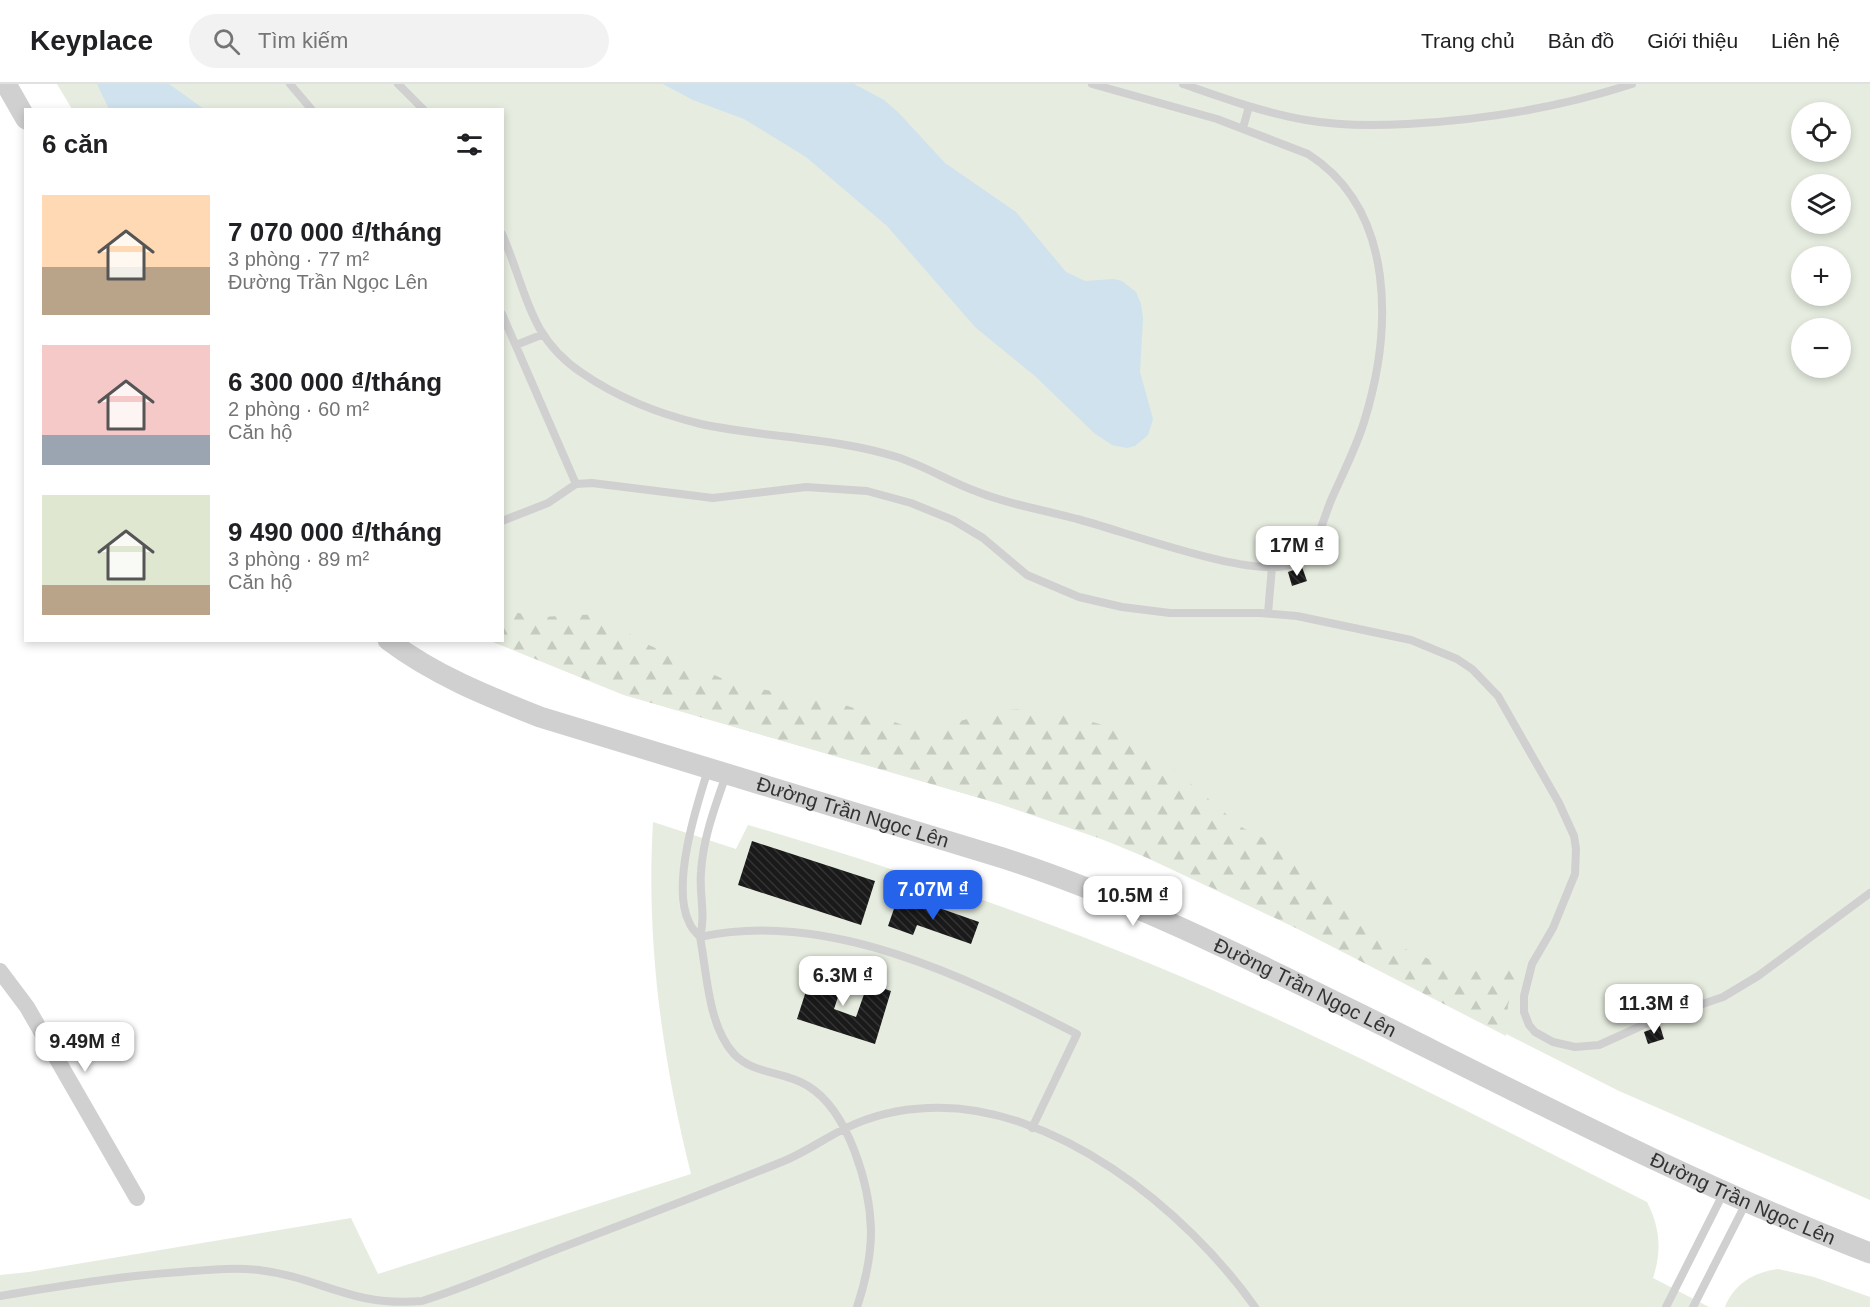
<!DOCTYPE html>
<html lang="vi">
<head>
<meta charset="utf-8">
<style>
	:root { --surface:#fff; --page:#f2f2f2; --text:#202124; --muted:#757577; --line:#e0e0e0; --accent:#2563eb }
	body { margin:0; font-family:Helvetica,sans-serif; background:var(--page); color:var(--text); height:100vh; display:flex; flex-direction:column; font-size:22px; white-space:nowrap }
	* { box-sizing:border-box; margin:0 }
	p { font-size:20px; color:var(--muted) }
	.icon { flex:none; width:33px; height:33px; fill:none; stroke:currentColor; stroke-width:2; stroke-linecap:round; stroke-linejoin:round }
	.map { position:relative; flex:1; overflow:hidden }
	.side { position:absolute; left:24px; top:24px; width:480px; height:534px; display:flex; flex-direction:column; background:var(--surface); border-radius:0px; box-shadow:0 3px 9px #0003 }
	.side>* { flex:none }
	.fabs { position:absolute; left:1791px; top:18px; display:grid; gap:12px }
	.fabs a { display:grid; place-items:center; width:60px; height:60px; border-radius:50%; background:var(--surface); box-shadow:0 3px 9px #0003; font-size:30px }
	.price { position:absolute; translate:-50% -51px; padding:0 14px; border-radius:12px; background:#fff; color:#222; font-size:20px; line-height:39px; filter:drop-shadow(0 2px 3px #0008) }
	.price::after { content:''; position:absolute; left:50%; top:36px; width:18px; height:14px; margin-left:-9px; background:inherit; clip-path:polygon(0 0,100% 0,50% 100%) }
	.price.current { background:var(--accent); color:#fff }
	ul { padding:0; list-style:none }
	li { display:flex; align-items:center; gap:18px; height:150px; padding:0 18px }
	li span { display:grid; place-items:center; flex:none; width:168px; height:120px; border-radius:0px; color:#555 }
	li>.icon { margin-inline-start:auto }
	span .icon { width:72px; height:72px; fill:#fffc; stroke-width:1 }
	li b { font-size:26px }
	h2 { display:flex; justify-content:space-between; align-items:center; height:72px; padding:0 18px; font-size:26px }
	header { display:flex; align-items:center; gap:36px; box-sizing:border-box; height:84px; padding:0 30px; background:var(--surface); border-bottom:2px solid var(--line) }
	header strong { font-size:28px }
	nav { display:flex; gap:33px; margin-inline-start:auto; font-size:21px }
	.search { width:420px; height:54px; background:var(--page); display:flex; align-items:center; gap:15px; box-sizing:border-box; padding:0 21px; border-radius:33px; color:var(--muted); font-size:22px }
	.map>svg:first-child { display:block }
</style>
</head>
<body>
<header>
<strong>Keyplace</strong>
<div class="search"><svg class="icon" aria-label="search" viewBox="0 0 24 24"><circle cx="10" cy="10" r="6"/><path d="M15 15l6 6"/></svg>Tìm kiếm</div>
<nav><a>Trang chủ</a><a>Bản đồ</a><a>Giới thiệu</a><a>Liên hệ</a></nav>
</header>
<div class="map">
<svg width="1870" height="1223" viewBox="0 0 1870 1223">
	<defs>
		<pattern id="forest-firs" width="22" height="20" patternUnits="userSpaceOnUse" patternTransform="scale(1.5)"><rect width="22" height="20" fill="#e6ecdf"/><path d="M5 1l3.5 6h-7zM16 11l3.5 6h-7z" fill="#c6cbc0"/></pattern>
		<pattern id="building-back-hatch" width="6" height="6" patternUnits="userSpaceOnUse" patternTransform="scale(1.5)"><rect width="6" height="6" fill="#1a1a1a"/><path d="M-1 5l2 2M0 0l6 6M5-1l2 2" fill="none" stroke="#333"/></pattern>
	</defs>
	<rect width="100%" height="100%" fill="#fff"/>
	<path fill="#e6ecdf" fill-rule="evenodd" d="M57 0H1870V1116L1619 1007 1294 843 1124 763 997 719 624 611 491 557 502 556V26L72 25ZM1802 28H1840V68H1802ZM1802 100H1840V140H1802ZM1802 172H1840V212H1802ZM1802 244H1840V284H1802Z
		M653 738 736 765 748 741C885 781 1019 826 1151 880 1321 950 1484 1036 1647 1118 1660 1143 1662 1167 1653 1194L1709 1223H0V1191L29 1188 351 1134 378 1190 691 1090C662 974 646 858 653 738Z
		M1778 1185 1814 1193 1870 1213V1223H1725C1734 1200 1754 1188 1778 1185Z"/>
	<path fill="url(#forest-firs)" d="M503 526 540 533 601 530 640 557 721 594 749 603 839 619 903 641H947L994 627 1022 625 1057 628 1103 641 1124 650 1166 678 1241 743 1273 759 1305 779 1333 808 1351 834 1369 849 1445 882 1481 888 1519 885 1508 921 1506 952 1294 843 1167 782 1082 747 997 719 624 611 491 557 502 556Z"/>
	<path fill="#cfe2ee" d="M97 0H169L204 25H109Z
		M663 0H854L884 16 898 28 945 79 1016 128 1066 188 1085 197 1114 195 1122 197 1136 208 1141 220 1143 234 1140 288 1153 335 1148 351 1135 362 1127 364 1112 361 1094 349 1036 293 975 243 887 142 806 73 744 35 693 16Z"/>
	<path fill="url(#building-back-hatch)" d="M1302 483 1307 497 1292 502 1288 488Z
		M752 757 875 797 861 841 738 801Z
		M897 816 922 825 925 819 979 838 971 860 917 841 913 851 888 842Z
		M814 882 845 892 834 925 856 933 868 899 891 907 875 960 797 935Z
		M1660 942 1664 955 1648 960 1644 948Z"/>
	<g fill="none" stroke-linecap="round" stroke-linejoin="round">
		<path stroke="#d0d0d0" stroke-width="8" d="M290 0 312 26
			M398 0 424 26
			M1183 0C1224 14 1264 29 1306 36 1340 42 1373 42 1407 40 1485 36 1558 24 1632 0
			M1243 44 1249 22
			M502 150C527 206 527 252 582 289 617 313 659 330 701 340 766 354 833 353 897 373 925 382 950 398 978 408 1010 421 1045 426 1077 435 1124 447 1248 494 1290 481 1317 473 1322 436 1332 414 1343 389 1356 364 1364 338 1392 248 1397 127 1308 70L1217 35 1092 0
			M502 230 576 400
			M516 261 541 251
			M502 437 548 419 576 400 592 399 713 414 806 403 867 407 911 419 953 436 983 454 1027 491 1079 513 1122 523 1170 529H1260L1297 532 1411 556 1457 575 1472 585 1498 612 1559 719 1574 752 1576 765 1575 790 1553 844 1532 880 1524 912V928L1529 941 1535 948 1553 958 1575 963 1599 961 1650 938 1723 913 1758 892 1870 809
			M1268 529 1272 483
			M708 686C696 723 671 802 689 838 691 844 696 849 700 853 706 831 699 810 701 788 703 754 715 723 726 691
			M0 1212C60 1202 120 1192 181 1188 207 1186 233 1183 259 1186 323 1194 350 1223 422 1217 470 1202 516 1181 563 1163 637 1135 710 1107 784 1077 806 1068 825 1054 846 1044 871 1032 900 1025 928 1024 1054 1018 1186 1126 1255 1223
			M857 1223C865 1199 871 1173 871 1147 870 1102 849 1027 808 1002 785 987 754 991 734 970 708 942 707 889 700 853 827 825 966 893 1077 950L1032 1044
			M1666 1223 1724 1108
			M1693 1223 1746 1119"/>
		<path stroke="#d0d0d0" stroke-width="16" d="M0 887 27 923 137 1114"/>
		<g stroke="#d0d0d0" stroke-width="21">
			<path d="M6 0 26 35"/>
			<path id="s1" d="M388 556C434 591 487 612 540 633L1003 774C1136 817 1259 880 1384 942 1544 1022 1703 1104 1870 1169"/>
		</g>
	</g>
	<g text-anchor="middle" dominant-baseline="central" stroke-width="6" stroke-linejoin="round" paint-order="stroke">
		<g font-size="20" fill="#333" stroke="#fff">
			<text stroke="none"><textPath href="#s1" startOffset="498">Đường Trần Ngọc Lên</textPath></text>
			<text stroke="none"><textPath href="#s1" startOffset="984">Đường Trần Ngọc Lên</textPath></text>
			<text stroke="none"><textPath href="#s1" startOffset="1470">Đường Trần Ngọc Lên</textPath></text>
		</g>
	</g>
</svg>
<div class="fabs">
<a><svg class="icon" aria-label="locate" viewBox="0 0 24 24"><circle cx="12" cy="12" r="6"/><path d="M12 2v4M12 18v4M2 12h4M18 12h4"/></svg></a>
<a><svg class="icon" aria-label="layers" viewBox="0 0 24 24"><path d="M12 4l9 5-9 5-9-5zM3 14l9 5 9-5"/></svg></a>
<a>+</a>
<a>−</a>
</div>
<b class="price" style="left:1297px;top:493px">17M ₫</b>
<b class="price current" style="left:933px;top:837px">7.07M ₫</b>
<b class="price" style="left:1133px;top:843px">10.5M ₫</b>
<b class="price" style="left:843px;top:923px">6.3M ₫</b>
<b class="price" style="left:1654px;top:951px">11.3M ₫</b>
<b class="price" style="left:85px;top:989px">9.49M ₫</b>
<section class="side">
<h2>6 căn<svg class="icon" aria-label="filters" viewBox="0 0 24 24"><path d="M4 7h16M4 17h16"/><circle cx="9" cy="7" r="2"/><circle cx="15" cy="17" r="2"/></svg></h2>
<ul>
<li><span style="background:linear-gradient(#ffd9b3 60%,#b9a48a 0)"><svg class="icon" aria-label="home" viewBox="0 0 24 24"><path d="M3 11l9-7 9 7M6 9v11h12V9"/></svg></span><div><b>7 070 000 ₫/tháng</b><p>3 phòng · 77 m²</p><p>Đường Trần Ngọc Lên</p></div></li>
<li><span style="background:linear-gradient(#f6c9c9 75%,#9aa5b1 0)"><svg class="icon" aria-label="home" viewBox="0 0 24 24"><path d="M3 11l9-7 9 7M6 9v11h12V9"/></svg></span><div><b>6 300 000 ₫/tháng</b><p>2 phòng · 60 m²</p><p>Căn hộ</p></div></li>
<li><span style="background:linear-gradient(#dfe7d0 75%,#b9a48a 0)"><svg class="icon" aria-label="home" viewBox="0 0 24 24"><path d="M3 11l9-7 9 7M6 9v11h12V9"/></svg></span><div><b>9 490 000 ₫/tháng</b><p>3 phòng · 89 m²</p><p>Căn hộ</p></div></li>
</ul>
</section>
</div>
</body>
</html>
